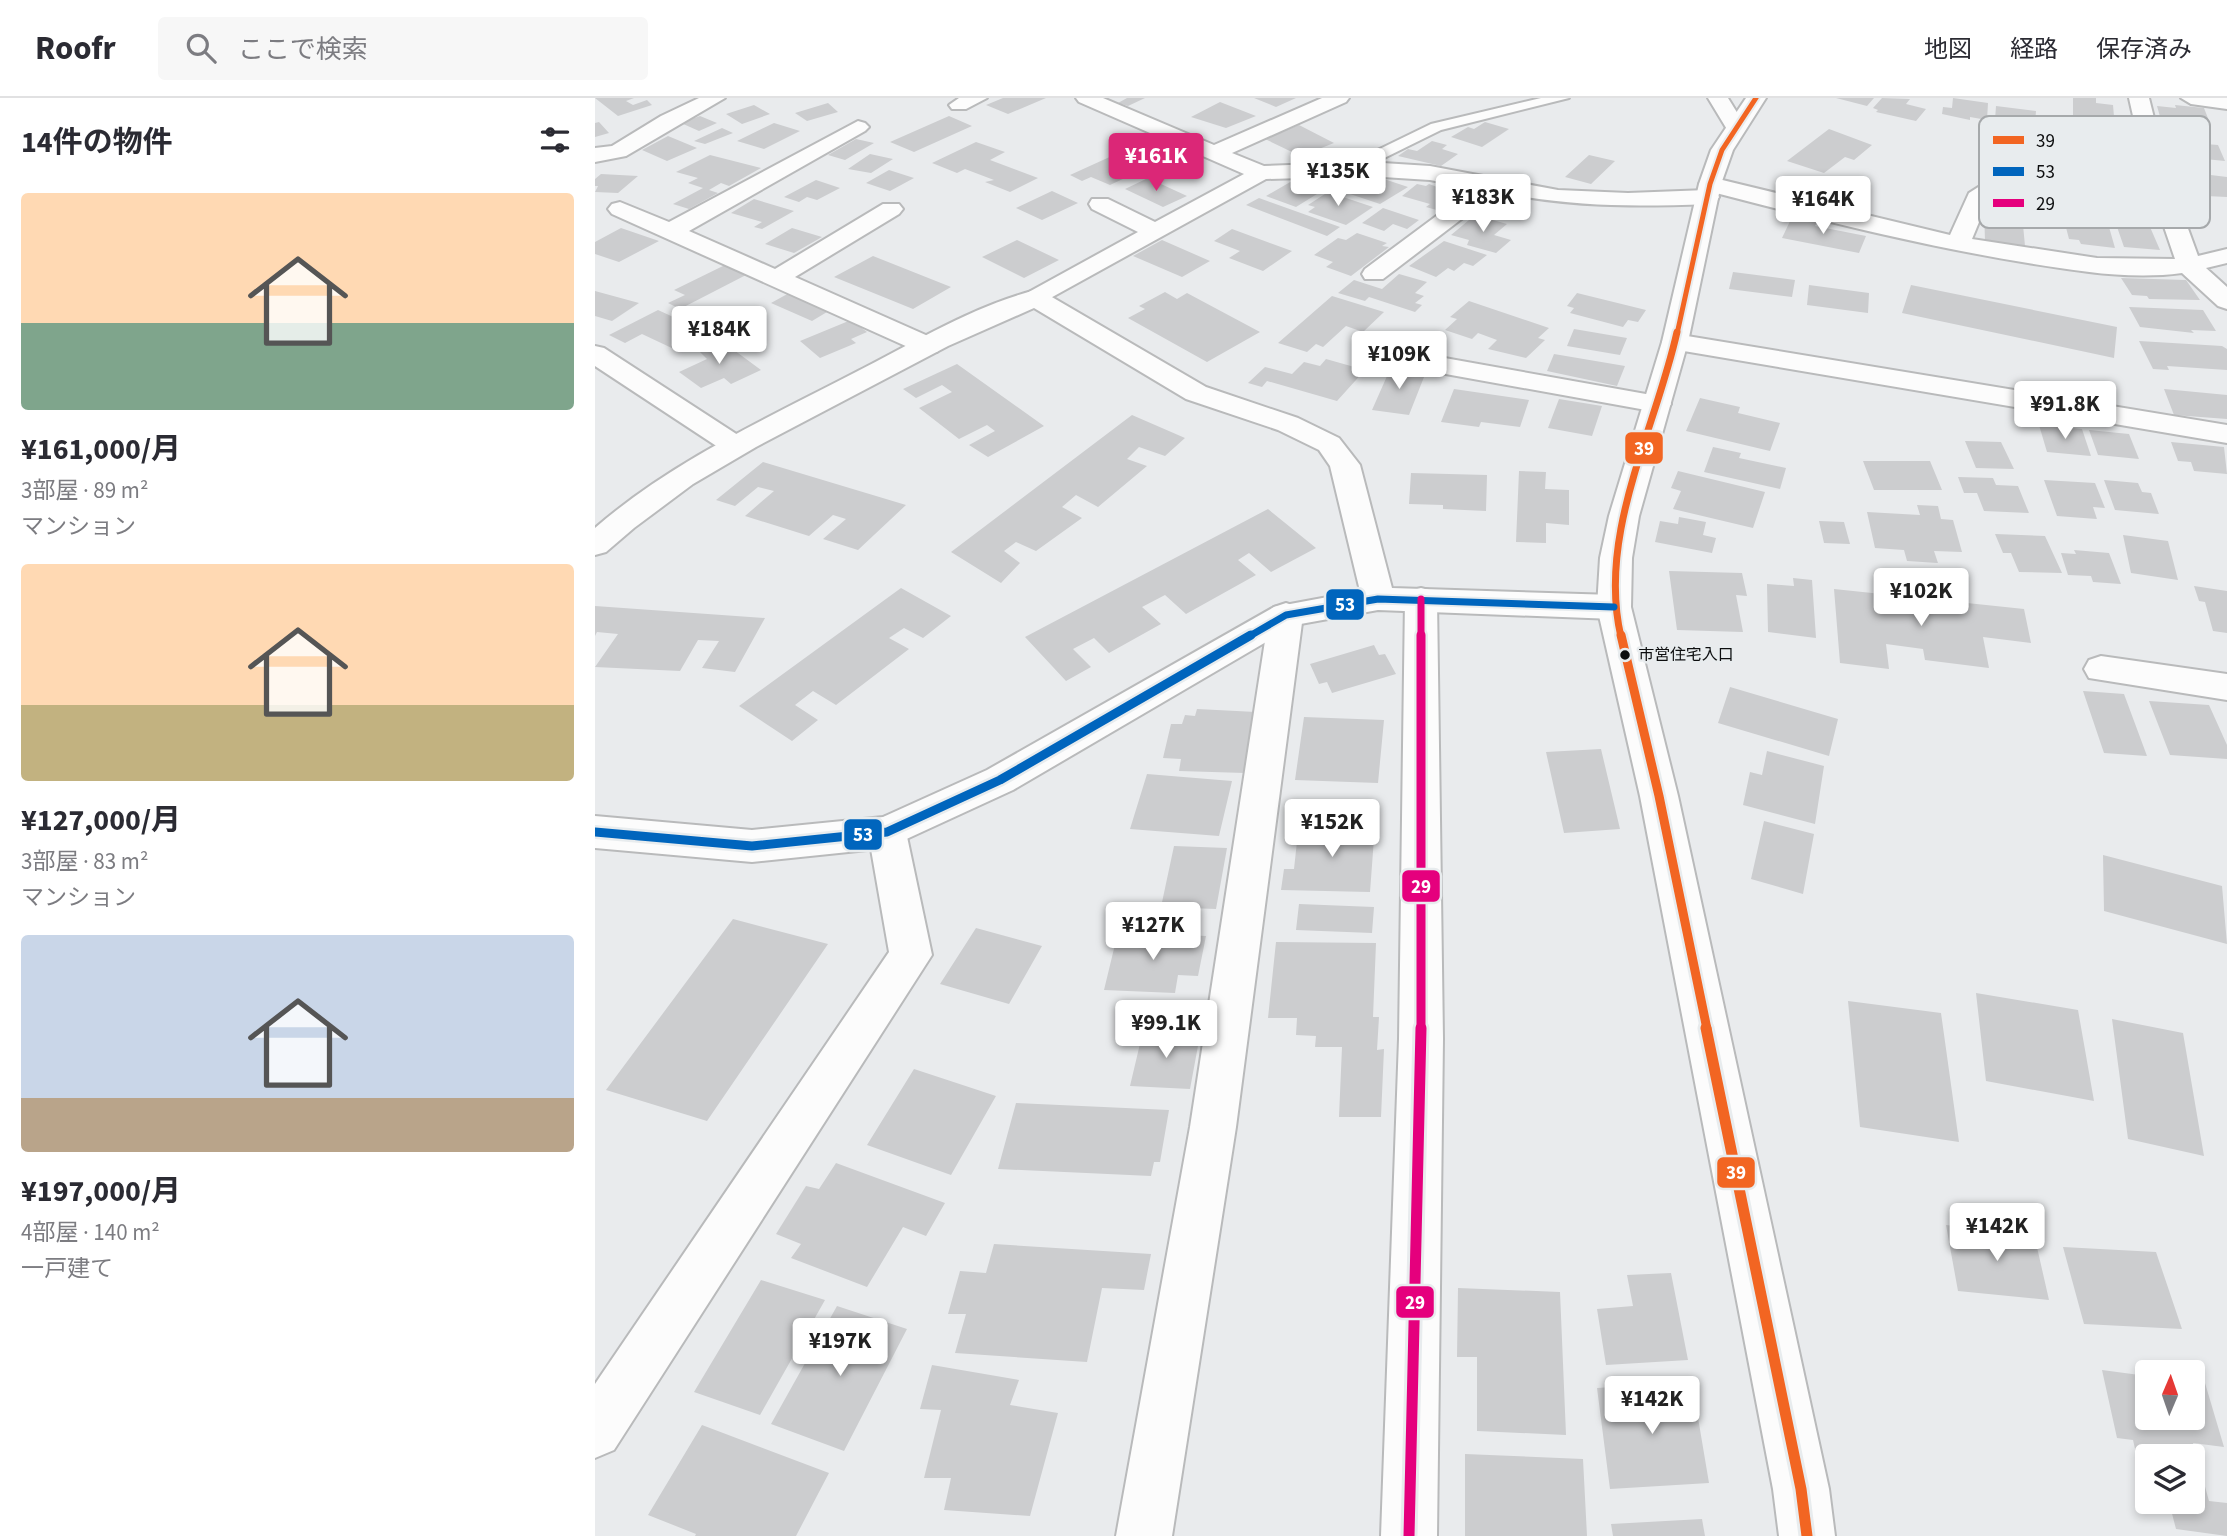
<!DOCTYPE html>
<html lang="ja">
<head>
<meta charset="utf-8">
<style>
	:root { --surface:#fff; --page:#f7f7f7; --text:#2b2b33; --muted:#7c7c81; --line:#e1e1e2; --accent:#db2777 }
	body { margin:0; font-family:"Source Sans 3","Noto Sans JP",sans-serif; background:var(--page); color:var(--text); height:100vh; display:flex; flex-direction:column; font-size:26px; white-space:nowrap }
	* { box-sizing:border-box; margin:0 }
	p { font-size:23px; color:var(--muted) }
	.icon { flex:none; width:38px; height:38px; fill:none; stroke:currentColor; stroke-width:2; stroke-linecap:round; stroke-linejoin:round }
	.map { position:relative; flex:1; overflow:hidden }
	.details { display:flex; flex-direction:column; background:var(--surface); width:595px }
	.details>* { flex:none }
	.needle { width:46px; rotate:2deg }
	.tools { position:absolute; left:1540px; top:1262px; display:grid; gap:14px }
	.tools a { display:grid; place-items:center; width:70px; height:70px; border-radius:7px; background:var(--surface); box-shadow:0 4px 10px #0003; font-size:35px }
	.price { position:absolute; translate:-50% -60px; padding:0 16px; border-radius:7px; background:#fff; color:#222; font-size:23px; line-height:46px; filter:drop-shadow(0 2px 4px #0008) }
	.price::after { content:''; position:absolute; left:50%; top:42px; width:21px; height:16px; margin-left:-10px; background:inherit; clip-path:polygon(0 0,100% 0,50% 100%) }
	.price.selected { background:var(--accent); color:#fff }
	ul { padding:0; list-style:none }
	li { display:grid; align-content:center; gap:14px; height:371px; padding:0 21px }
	li span { display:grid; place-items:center; height:217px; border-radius:7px; color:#555 }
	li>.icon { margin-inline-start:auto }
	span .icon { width:126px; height:126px; fill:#fffc; stroke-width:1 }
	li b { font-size:30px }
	h2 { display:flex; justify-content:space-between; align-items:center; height:84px; padding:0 21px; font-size:30px }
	header { display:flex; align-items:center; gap:42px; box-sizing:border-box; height:98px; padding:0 35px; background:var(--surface); border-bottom:2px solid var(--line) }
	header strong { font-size:33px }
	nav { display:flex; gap:38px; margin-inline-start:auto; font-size:24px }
	.search { width:490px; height:63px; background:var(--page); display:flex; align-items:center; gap:18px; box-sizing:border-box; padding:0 24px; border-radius:7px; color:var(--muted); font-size:26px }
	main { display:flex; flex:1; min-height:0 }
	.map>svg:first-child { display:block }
</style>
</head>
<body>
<header>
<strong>Roofr</strong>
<div class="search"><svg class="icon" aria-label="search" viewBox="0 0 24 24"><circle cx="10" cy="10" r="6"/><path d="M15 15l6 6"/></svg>ここで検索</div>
<nav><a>地図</a><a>経路</a><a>保存済み</a></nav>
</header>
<main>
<section class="details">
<h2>14件の物件<svg class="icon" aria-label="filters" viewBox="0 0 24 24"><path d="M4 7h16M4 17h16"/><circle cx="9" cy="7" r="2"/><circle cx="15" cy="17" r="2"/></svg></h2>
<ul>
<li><span style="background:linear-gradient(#ffd9b3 60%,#7fa58c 0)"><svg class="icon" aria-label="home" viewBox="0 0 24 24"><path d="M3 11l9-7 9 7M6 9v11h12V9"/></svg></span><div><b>¥161,000/月</b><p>3部屋 · 89 m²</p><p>マンション</p></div></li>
<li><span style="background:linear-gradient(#ffd9b3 65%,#c2b280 0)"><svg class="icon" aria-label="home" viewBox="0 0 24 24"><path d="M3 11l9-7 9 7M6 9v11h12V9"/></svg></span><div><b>¥127,000/月</b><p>3部屋 · 83 m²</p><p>マンション</p></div></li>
<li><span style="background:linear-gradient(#c9d6e8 75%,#b9a48a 0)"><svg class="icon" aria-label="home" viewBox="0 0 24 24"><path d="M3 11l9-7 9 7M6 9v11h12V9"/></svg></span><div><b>¥197,000/月</b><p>4部屋 · 140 m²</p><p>一戸建て</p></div></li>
</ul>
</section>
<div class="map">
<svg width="1632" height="1438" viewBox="0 0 1632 1438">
	<rect width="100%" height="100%" fill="#e9ebed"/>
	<path fill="#cccdcf" d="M0 0H39L31 3 38 7 52 2 57 7 23 18Z
		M408 0H451L413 16 391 7Z
		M532 0H550L533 8 523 5Z
		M659 0H701L681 9Z
		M1241 0H1279L1272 8Z
		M1287 0 1315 1 1311 6 1331 11 1321 23 1281 14 1283 12 1278 10Z
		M1358 0 1393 5 1392 22 1375 19V22L1347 16 1348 9 1357 10Z
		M1478 0H1501V5L1518 7 1520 30 1478 24Z
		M625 4 661 18 631 30 596 19Z
		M233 5 243 14 212 23 200 15Z
		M159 7 175 16 147 26 131 16Z
		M1580 7 1609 10 1616 28 1590 26 1592 31 1568 29 1562 8 1581 10Z
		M1401 8 1441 13 1440 25 1400 22Z
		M105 18 122 25 104 33 86 25Z
		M354 18 377 28 319 54 295 44Z
		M4 24 14 35 0 39V25Z
		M890 24 914 31 887 49 856 39 873 29 879 31Z
		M179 25 205 33 169 51 142 43Z
		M704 27 739 45 711 56 703 52 697 54 670 41Z
		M127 30 138 35 110 46 99 43Z
		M1234 31 1277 47 1259 62 1250 59 1229 75 1192 63Z
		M73 38 102 50 72 63 47 52Z
		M261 41 279 45 250 62 233 57Z
		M837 43 852 47 847 51 863 56 846 68 803 58 813 51 822 53Z
		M1572 43 1623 47 1630 63 1579 58Z
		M381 44 410 54 395 62 443 80 415 94 390 84 399 82 370 71 362 75 337 65Z
		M592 52 605 58 592 64 602 69 578 80 553 68Z
		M275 56 298 61 276 75 253 71Z
		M115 57 166 70 134 88 126 85 114 92 123 95 94 111 78 106 108 90 93 85 103 80 81 74Z
		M519 57 549 71 515 87 496 79 487 83 475 77Z
		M994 57 1020 63 996 86 970 79Z
		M294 72 319 80 295 93 271 85Z
		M1583 73 1632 79V99L1590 97Z
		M6 76 43 78 23 95 0 94 3 88H0V81Z
		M729 78 743 83 701 109 671 98 697 83 702 84 709 81 719 84Z
		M780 78 813 89 785 106 746 93 765 81 771 83Z
		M553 80 592 98 568 109 530 91Z
		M221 82 245 90 222 102 212 99 204 104 189 99Z
		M822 86 831 88 834 86 864 97 845 113 831 109 835 106 807 98Z
		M457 93 483 105 447 122 421 110Z
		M733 94 778 109 751 127 713 114 720 109 713 107Z
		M664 100 745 129 732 138 651 107Z
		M159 101 199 113 167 131 159 129 167 124 136 115Z
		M788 110 824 122 812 131 798 126 789 133 767 125Z
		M1389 110 1453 117 1454 130 1428 127 1430 148 1390 143Z
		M880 117 912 126 899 137 916 142 901 155 872 147 874 142 856 137Z
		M1468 118 1512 122 1520 150 1486 146 1484 142 1474 141Z
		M1197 119 1222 124 1220 128 1271 138 1264 155 1187 140Z
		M1521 126 1555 129 1565 152 1529 149Z
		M26 130 64 143 24 164 0 156V144Z
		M197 130 227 139 199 155 170 146Z
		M637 131 697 153 668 173 634 160 645 153 619 143Z
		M762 135 792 145 787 148 794 149 756 178 731 169 738 164 719 157 743 140 751 142Z
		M422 142 464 162 429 180 387 159Z
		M567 142 615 163 587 179 538 158Z
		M849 143 892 157 878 168 869 165 859 173 853 170 841 179 814 168Z
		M278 158 356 189 318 211 239 179Z
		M130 167 151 177 85 211 73 205 90 197 79 192Z
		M1138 174 1200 182 1197 199 1134 191Z
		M804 176 832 184 820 195 829 198 820 205 827 207 820 214 774 199 770 203 743 195 759 182 787 191Z
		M1526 180 1591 182 1605 202 1554 201 1552 198 1537 197Z
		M1214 187 1274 195 1273 215 1212 207Z
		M1316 187 1522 229 1519 260 1307 215Z
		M0 193 44 205 17 223 0 218Z
		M196 194 237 211 217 223 176 205Z
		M570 194 582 201 592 195 665 234 612 264 533 220 550 211 544 208Z
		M982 195 1051 212 1043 224 1033 222 1028 229 975 215 979 210 972 208Z
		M737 198 789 214 768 234 751 228 728 249 721 246 712 254 683 245Z
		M874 203 954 230 943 240 950 242 931 260 893 251 902 242 883 235 877 241 850 232 862 221 855 219Z
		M1534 209 1608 212 1621 233 1596 232 1599 235 1545 229Z
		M63 212 113 235 81 252 47 236 30 245 14 237Z
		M256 222 272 234 256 241 261 245 225 260 205 243Z
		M979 231 1032 240 1025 257 972 248Z
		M124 241 166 272 136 286 129 280 106 290 84 274 112 261 102 251Z
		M1544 243 1627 248 1632 251V272L1572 268 1574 272 1558 271Z
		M959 256 1030 268 1022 288 952 273Z
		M731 261 770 272 742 303 672 283 667 289 653 285 670 269 697 276 709 264 725 268Z
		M362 266 449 328 393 359 374 347 400 333 392 327 364 341 324 310 357 294 347 287 321 300 308 291Z
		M796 269 831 274 814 317 777 312Z
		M859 291 934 302 925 329 886 324 884 329 846 324Z
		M1569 291 1632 297V321L1579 317Z
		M1105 300 1145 309 1143 315 1185 325 1175 353 1091 333Z
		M964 301 1007 308 997 338 953 330Z
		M537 317 590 340 570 358 544 349 532 361 552 368 503 409 481 397 467 409 487 420 441 453 421 444 409 453 425 465 406 485 356 454Z
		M1444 327 1487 331 1496 358 1452 354Z
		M1494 332 1534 336 1544 361 1503 357Z
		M1370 343 1406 344 1419 371 1381 370Z
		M1576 344 1629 349 1632 376 1599 373 1596 364 1583 363Z
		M1118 349 1146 355 1144 360 1191 370 1185 391 1109 374Z
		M1268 363H1335L1347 392H1279Z
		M168 364 311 407 263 452 228 441 251 421 238 417 214 438 150 418 179 393 163 389 140 408 121 402Z
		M924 373 951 374 950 391 974 392V427L951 425V445L921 444Z
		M1083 373 1170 394 1158 430 1078 411 1086 393 1076 390Z
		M816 375 892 377 891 413 848 411V407L814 406Z
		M1363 379 1398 380 1401 387 1423 388 1434 415 1389 413 1382 395H1369Z
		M1449 382 1500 385 1510 410 1498 409 1502 421 1462 418Z
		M1509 382 1543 385 1547 394 1556 395 1564 416 1520 412Z
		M1322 407 1343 408 1346 421 1358 422 1367 454 1339 453 1343 465 1312 463 1309 452 1280 450 1272 414 1325 417Z
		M673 411 721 450 676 474 654 455 643 462 661 477 591 516 570 497 547 509 566 526 514 555 499 540 478 551 496 569 471 583 430 539Z
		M1084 419 1111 424 1108 437 1121 440 1117 455 1060 444 1065 423 1083 426Z
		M1224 423 1249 424 1255 446 1229 445Z
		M1400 436 1450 438 1467 475 1424 474 1416 455H1408Z
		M1528 437 1573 443 1583 482 1536 475Z
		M1479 452 1514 455 1526 486 1498 484 1496 478 1473 477 1466 455 1481 456Z
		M1074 473 1147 475 1152 498 1141 497 1148 534 1082 532Z
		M1198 480 1217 482 1221 540 1173 534 1172 486 1199 488Z
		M1599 488 1632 493V535L1618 533 1610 504 1604 503Z
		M306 490 356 518 328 540 309 530 294 540 314 551 241 607 218 593 200 607 223 622 197 643 144 608Z
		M1239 491 1429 511 1436 545 1388 539 1394 570 1330 562 1328 551 1291 546 1294 571 1245 565Z
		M0 508 170 520 140 574 107 570 124 543 103 542 85 573 0 569 23 536 2 534 0 538Z
		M779 547 784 557 790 556 801 576 737 595 732 584 724 586 715 566Z
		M1135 589 1243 621 1234 658 1123 625Z
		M1488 593 1529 596 1552 658 1509 655Z
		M1554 603 1614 607 1632 647V661L1575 657Z
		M602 611 661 614 650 675 584 673 586 661 568 660 576 626H587L590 617 600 618Z
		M709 619 789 622 783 685 700 682Z
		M1006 651 1025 731 969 735 951 654Z
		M1172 653 1229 668 1220 726 1148 707 1155 674 1167 677Z
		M552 676 637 683 624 738 535 731Z
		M1169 723 1219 736 1208 796 1156 781Z
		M704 725 780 727 775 794 686 792 689 771H699Z
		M579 748 632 750 621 811 566 809Z
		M1508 757 1627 788 1632 846 1509 813Z
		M704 806 779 809 777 835 701 832Z
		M138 821 233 846 112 1023 11 992Z
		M381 830 447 848 414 906 345 886Z
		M523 834 611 838 603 878 583 877 580 895 509 892Z
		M681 844 781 845 778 919H784L782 952 789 951 786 1019H744L747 949H720L721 938 701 937 702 920H673Z
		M1381 895 1483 912 1499 1003 1391 983Z
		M1253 903 1346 915 1364 1044 1265 1029Z
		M1517 921 1588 935 1609 1058 1533 1041Z
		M548 933 605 937 595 991 535 988Z
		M319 971 401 998 356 1077 272 1047Z
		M421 1005 574 1012 565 1064H559L556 1078 403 1071Z
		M241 1065 350 1105 331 1138 308 1129 272 1189 196 1160 206 1146 181 1136 211 1088 224 1091Z
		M1351 1127 1439 1136 1454 1202 1363 1193Z
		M399 1146 556 1156 549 1192 507 1190 492 1264 360 1255 371 1216H353L365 1173 391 1175Z
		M1468 1149 1561 1154 1587 1231 1489 1226Z
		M1076 1175 1093 1262 1011 1267 1002 1211 1038 1208 1032 1177Z
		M166 1182 230 1202 165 1317 99 1294Z
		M863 1190 965 1194 971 1337 882 1333V1259H862Z
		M242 1208 312 1231 249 1353 176 1326Z
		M337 1267 424 1282 415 1307 463 1315 435 1418 349 1412 356 1380H329L346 1312 325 1311Z
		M1507 1272 1552 1278V1320H1598V1283L1610 1285 1629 1349 1598 1345 1614 1403 1632 1405V1438L1581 1431 1574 1404H1598V1358H1552V1387L1548 1386 1538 1342 1522 1340Z
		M1097 1284 1114 1385 1015 1391 1002 1290Z
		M107 1327 234 1375 201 1438H100L101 1436 53 1417Z
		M870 1356 988 1361 992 1438H870Z
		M1107 1421 1110 1438H1018L1016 1426Z"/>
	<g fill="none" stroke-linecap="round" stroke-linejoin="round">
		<g stroke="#b9babb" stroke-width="4">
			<path id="lane" d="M946 0H974L846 32 773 68 769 74 764 76 756 71 762 62 836 26Z"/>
		</g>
		<g stroke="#b9babb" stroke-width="4">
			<path id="street" d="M104 0H130L31 58 0 64V50L17 48 66 18Z
				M364 0H392L371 11H357L354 7Z
				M481 0H508L619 47 727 0H754L751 4 637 55 669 68 772 64 835 68 963 92 1033 95 1112 92 1104 86 1115 79 1355 137 1374 95 1385 88 1396 95 1377 141 1502 160 1580 161 1551 76 1534 0H1554L1573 76 1603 158 1632 151V165L1611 170 1632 189V211L1623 208 1587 175C1536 182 1484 173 1433 165 1328 148 1224 122 1121 95L1124 99 1121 104 1113 106C1036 109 977 109 902 94L788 181H770L767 176 770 171 879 90 835 82 772 78 671 81 441 208 432 205 428 200 432 195 543 134 497 111 494 106 497 101H513L560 124 649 76 484 4Z
				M1113 0H1133L1151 29 1147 33H1133Z
				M1586 0H1632V11L1596 6Z
				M263 23 270 25 274 29 270 33 94 133 180 171 288 106H304L308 111 304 116 200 179 342 242 346 248 342 254H324L17 116 13 111 17 106 25 104 74 124Z
				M1080 236 1632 327V345L1071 250 1067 244 1071 238Z
				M0 248 9 250 149 341 154 347 149 353 139 356 129 353 0 268Z
				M805 252 1062 298 1072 300 1076 306 1072 312 1062 314 795 266 792 260 795 254Z
				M826 490 838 493 842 501 848 941 842 1438H786L804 941 810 501 814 493Z
				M691 505 703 509 708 517 641 1029 577 1438H521L595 1029 674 517 679 509Z
				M1506 558 1632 576V602L1494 580 1489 571 1494 562Z
				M292 718 306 723 311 734 337 857 19 1352 0 1360V1286L294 854 273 734 278 723Z"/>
		</g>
		<g stroke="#b9babb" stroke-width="4">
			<path id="secondary" d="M441 192 450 195 611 289 703 320 744 340 765 367 797 490 1019 497 1031 501 1036 509 1031 517 1019 521 783 512 700 527 418 692 292 750 157 764 0 750V718L157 732 288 719 392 672 679 509 765 493 735 368 724 352 683 332 591 301 439 210 353 248 161 349 98 386 39 430 11 454 0 457V430C77 363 171 321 261 274 318 245 378 208 441 192Z"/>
		</g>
		<g stroke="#b9babb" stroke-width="4">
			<path id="primary" d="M1151 0H1171L1138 52 1126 86 1093 244 1044 418 1037 460 1036 509 1083 698 1234 1391 1240 1438H1184L1178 1391 1045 698 1002 509 1005 460 1014 418 1067 244 1104 86 1116 52Z"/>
		</g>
		<use href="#lane" fill="#fcfcfc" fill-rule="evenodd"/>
		<use href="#street" fill="#fcfcfc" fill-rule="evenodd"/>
		<use href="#secondary" fill="#fcfcfc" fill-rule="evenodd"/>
		<use href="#primary" fill="#fcfcfc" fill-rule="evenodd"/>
		<g stroke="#e8ecee" stroke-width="9">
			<path id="bus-1-far3" d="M1082 236 1115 86 1127 52 1161 0"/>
		</g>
		<g stroke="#e8ecee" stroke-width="11">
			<path id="bus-1-far2" d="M1026 539C1002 436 1060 333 1082 234"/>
		</g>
		<g stroke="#e8ecee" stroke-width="14">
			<path id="bus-1-far1" d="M1026 537 1064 698 1112 931"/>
		</g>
		<g stroke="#e8ecee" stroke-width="17">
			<path id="bus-1" d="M1111 930 1206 1391 1212 1438"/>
		</g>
		<g stroke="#e8ecee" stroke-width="11">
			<path id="bus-2-far1" d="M653 539 691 517 783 501 1019 509"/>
		</g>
		<g stroke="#e8ecee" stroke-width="14">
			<path id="bus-2" d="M0 734 157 748 292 734 405 682 656 537"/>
		</g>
		<g stroke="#e8ecee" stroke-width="11">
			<path id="bus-3-far2" d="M826 501V539"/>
		</g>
		<g stroke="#e8ecee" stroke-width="14">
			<path id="bus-3-far1" d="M826 537V931"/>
		</g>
		<g stroke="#e8ecee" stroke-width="17">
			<path id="bus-3" d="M814 1438 826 930"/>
		</g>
		<use href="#bus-1-far3" stroke="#f26522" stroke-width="5"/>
		<use href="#bus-1-far2" stroke="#f26522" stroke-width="7"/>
		<use href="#bus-1-far1" stroke="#f26522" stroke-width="9"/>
		<use href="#bus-1" stroke="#f26522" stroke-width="11"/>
		<use href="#bus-2-far1" stroke="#0065bd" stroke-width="7"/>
		<use href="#bus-2" stroke="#0065bd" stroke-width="9"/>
		<use href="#bus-3-far2" stroke="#e5007d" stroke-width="7"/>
		<use href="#bus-3-far1" stroke="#e5007d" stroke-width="9"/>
		<use href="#bus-3" stroke="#e5007d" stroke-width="11"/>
	</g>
	<circle fill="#0d0e0f" stroke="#e8ecee" stroke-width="2.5" cx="1030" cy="557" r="6"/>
	<g text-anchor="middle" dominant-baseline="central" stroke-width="5" stroke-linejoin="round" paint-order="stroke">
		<g font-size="16" fill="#0d0e0f" stroke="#e8ecee" text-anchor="start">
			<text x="1043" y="557">市営住宅入口</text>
		</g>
	</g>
	<rect x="1384" y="18" width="231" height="112" rx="10" fill="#e8ecee" stroke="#a6a9ab" stroke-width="2"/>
	<rect x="1398" y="38" width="31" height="8" fill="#f26522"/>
	<rect x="1398" y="69" width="31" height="9" fill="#0065bd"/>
	<rect x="1398" y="101" width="31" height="8" fill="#e5007d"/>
	<g font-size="19" fill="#0d0e0f">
		<text x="1441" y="49">39</text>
		<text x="1441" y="80">53</text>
		<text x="1441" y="112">29</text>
	</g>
	<g stroke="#e8ecee" stroke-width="2.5">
		<rect x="1029" y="333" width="40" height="34" rx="7" fill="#f26522"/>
		<rect x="730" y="490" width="40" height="33" rx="7" fill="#0065bd"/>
		<rect x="248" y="720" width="40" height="33" rx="7" fill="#0065bd"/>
		<rect x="806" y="771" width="40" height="34" rx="7" fill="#e5007d"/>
		<rect x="1121" y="1058" width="40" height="33" rx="7" fill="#f26522"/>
		<rect x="800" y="1187" width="40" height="34" rx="7" fill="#e5007d"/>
	</g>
	<g font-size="19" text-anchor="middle" font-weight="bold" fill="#fff">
		<text x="1049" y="357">39</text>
		<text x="750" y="513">53</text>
		<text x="268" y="743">53</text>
		<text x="826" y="795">29</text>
		<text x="1141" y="1081">39</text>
		<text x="820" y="1211">29</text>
	</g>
</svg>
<div class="tools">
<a><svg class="needle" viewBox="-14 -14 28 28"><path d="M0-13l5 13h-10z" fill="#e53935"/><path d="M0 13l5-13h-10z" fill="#7c7c81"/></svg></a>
<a><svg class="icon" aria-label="layers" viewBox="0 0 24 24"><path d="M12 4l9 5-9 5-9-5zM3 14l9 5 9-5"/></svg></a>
</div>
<b class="price selected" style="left:561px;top:95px">¥161K</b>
<b class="price" style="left:743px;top:110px">¥135K</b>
<b class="price" style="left:888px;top:136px">¥183K</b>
<b class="price" style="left:1228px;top:138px">¥164K</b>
<b class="price" style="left:124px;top:268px">¥184K</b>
<b class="price" style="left:804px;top:293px">¥109K</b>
<b class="price" style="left:1470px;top:343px">¥91.8K</b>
<b class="price" style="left:1326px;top:530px">¥102K</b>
<b class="price" style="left:737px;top:761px">¥152K</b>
<b class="price" style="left:558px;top:864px">¥127K</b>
<b class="price" style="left:571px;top:962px">¥99.1K</b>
<b class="price" style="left:1402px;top:1165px">¥142K</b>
<b class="price" style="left:245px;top:1280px">¥197K</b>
<b class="price" style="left:1057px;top:1338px">¥142K</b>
</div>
</main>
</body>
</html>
